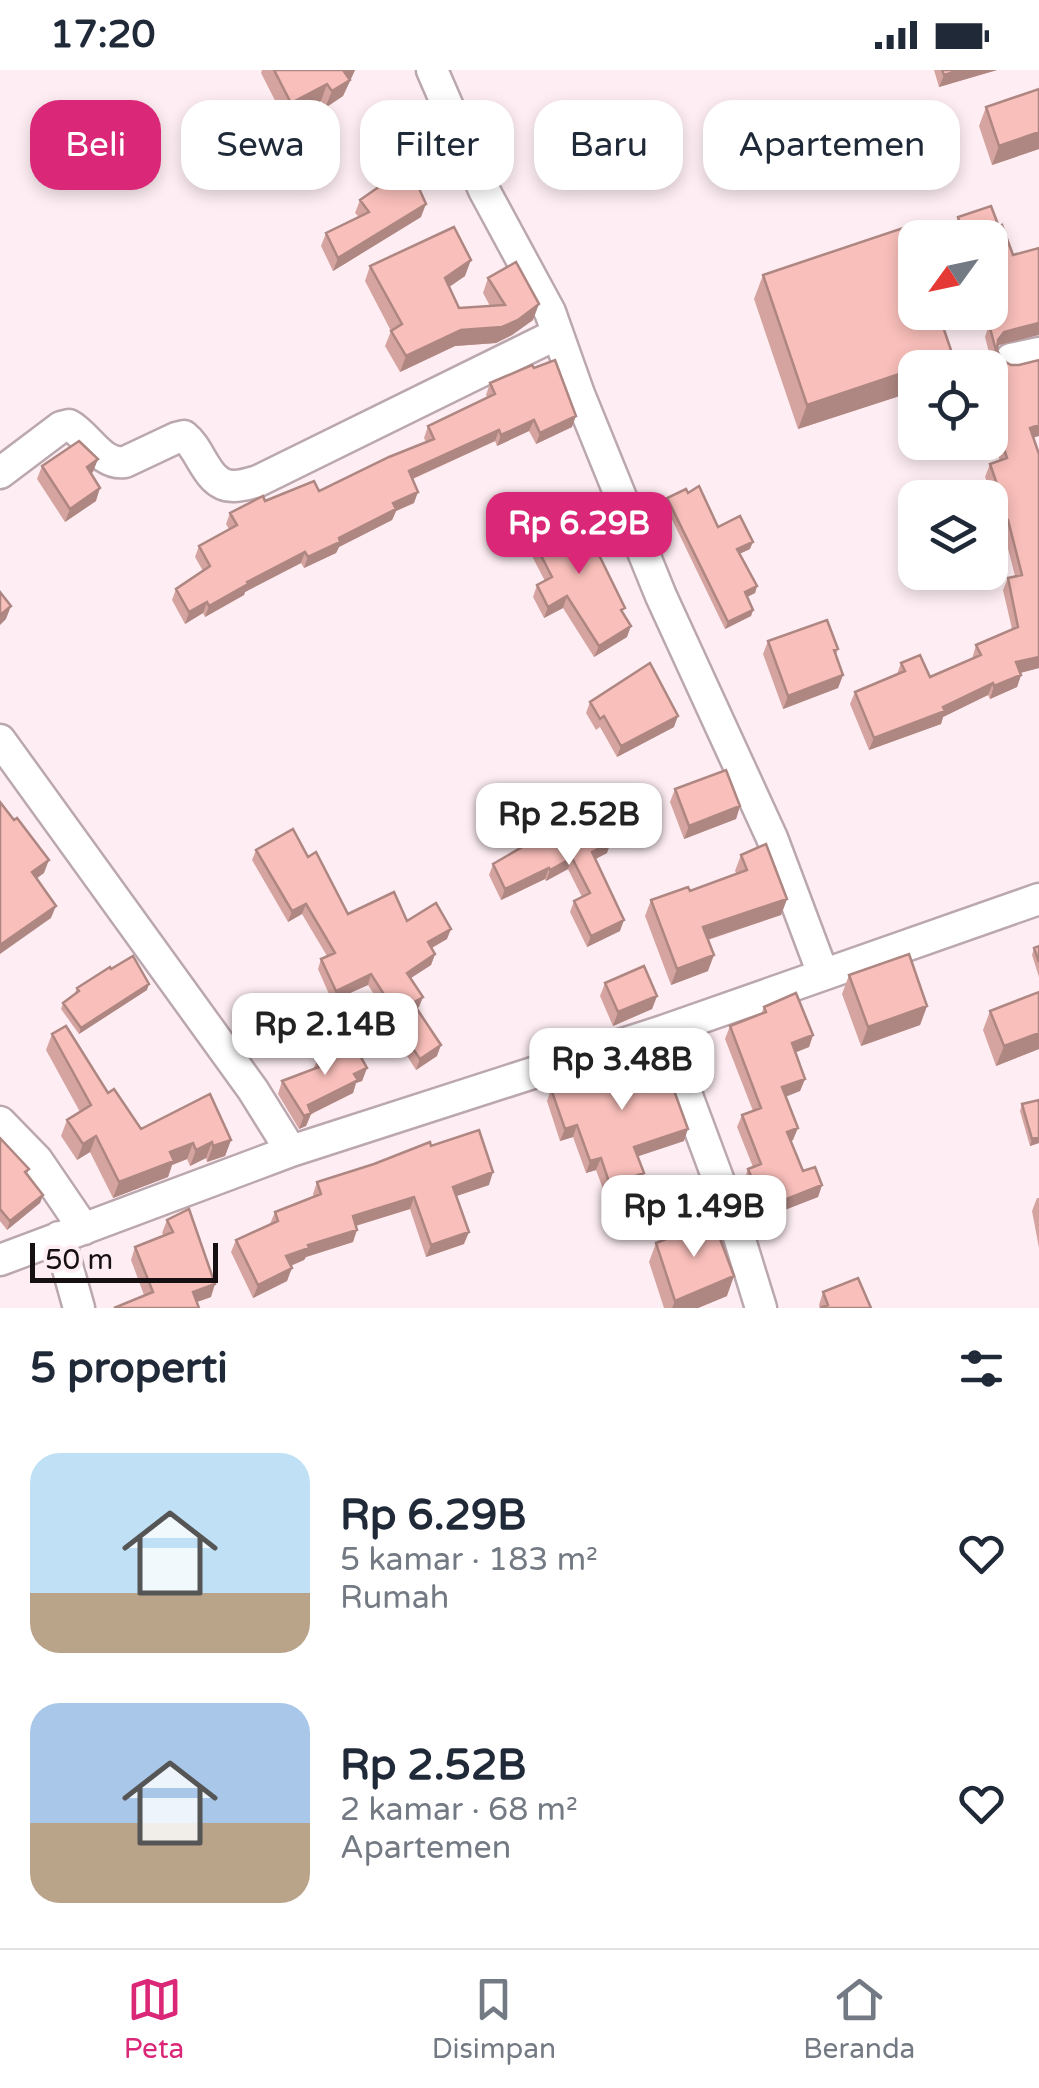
<!DOCTYPE html>
<html lang="id">
<head>
<meta charset="utf-8">
<style>
	:root { --surface:#fff; --page:#f2f2f3; --text:#1f2937; --muted:#747a83; --line:#e0e1e3; --accent:#db2777 }
	body { margin:0; font-family:"Varela Round",sans-serif; background:var(--page); color:var(--text); height:100vh; display:flex; flex-direction:column; font-size:38px; white-space:nowrap }
	* { box-sizing:border-box; margin:0 }
	p { font-size:32px; color:var(--muted) }
	.icon { flex:none; width:55px; height:55px; fill:none; stroke:currentColor; stroke-width:2; stroke-linecap:round; stroke-linejoin:round }
	.map { position:relative; height:1238px; overflow:hidden }
	.details { display:flex; flex-direction:column; background:var(--surface); flex:1 }
	.details>* { flex:none }
	.banner { position:absolute; left:30px; top:30px; width:980px; height:90px; display:flex; gap:20px }
	.needle { width:65px; rotate:237deg }
	.tools { position:absolute; left:898px; top:150px; display:grid; gap:20px }
	.tools a { display:grid; place-items:center; width:110px; height:110px; border-radius:20px; background:var(--surface); box-shadow:0 5px 15px #0003; font-size:50px }
	.scale { position:absolute; left:30px; bottom:25px; width:188px; box-sizing:border-box; padding-left:10px; border:5px solid #171013; border-top:0; font-size:28px; line-height:35px; white-space:nowrap; color:#171013; -webkit-text-stroke:8px #feeef3; paint-order:stroke }
	.price { position:absolute; translate:-50% -85px; padding:0 22px; border-radius:20px; background:#fff; color:#222; font-size:32px; line-height:65px; filter:drop-shadow(0 2px 5px #0008) }
	.price::after { content:''; position:absolute; left:50%; top:60px; width:30px; height:22px; margin-left:-15px; background:inherit; clip-path:polygon(0 0,100% 0,50% 100%) }
	.price.on { background:var(--accent); color:#fff }
	ul { padding:0; list-style:none }
	li { display:flex; align-items:center; gap:30px; height:250px; padding:0 30px }
	li span { display:grid; place-items:center; flex:none; width:280px; height:200px; border-radius:30px; color:#555 }
	li>.icon { margin-inline-start:auto }
	span .icon { width:120px; height:120px; fill:#fffc; stroke-width:1 }
	li b { font-size:42px }
	h2 { display:flex; justify-content:space-between; align-items:center; height:120px; padding:0 30px; font-size:42px }
	.tag { padding:0 35px; border-radius:30px; background:var(--surface); box-shadow:0 5px 15px #0003; font-size:35px; line-height:90px }
	.tag.on { background:var(--accent); color:#fff }
	.status { display:flex; justify-content:space-between; align-items:center; height:70px; padding:0 50px; background:var(--surface); direction:ltr }
	.status svg { height:28px; fill:currentColor }
	.menu { display:flex; justify-content:space-around; align-items:center; height:140px; border-top:2px solid var(--line); background:var(--surface); font-size:28px; color:var(--muted) }
	.menu a { display:grid; justify-items:center; gap:5px }
	.menu .on { color:var(--accent) }
	.map>svg:first-child { display:block }
</style>
</head>
<body>
<div class="status"><b>17:20</b><svg viewBox="0 0 49 12"><path d="M0 12V9h3v3zM5 12V6h3v6zM10 12V3h3v9zM15 12V0h3v12zM26 1h20v11H26zM47 4h2v5h-2z"/></svg></div>
<div class="map">
<svg width="1039" height="1238" viewBox="0 0 1039 1238">
	<rect width="100%" height="100%" fill="#feeef3"/>
	<g fill="none" stroke-linecap="round" stroke-linejoin="round">
		<g stroke="#bba8af" stroke-width="35">
			<path id="minor" d="M432 0 484 120 550 242 579 324 661 526 772 768 823 904
				M1011 289 1039 283
				M0 403 61 357 69 355C88 365 101 396 125 392L176 368 184 366C202 380 207 417 234 416 242 416 251 413 258 411L557 264
				M0 670 253 1020 291 1081
				M663 961 736 1157 761 1238
				M0 1052 37 1090 84 1159
				M59 1167 79 1238
				M0 1190 291 1081 663 961 1039 829"/>
		</g>
		<use href="#minor" stroke="#fff" stroke-width="30"/>
	</g>
	<path fill="#d6a4a0" d="M262 0H355L343 26 325 38 321 31 285 50 261 3Z
		M934 0H997L939 17Z
		M1039 19V79L992 95 979 56 986 37Z
		M360 130 421 147 333 201 321 176 326 163 359 147 355 143Z
		M991 136 1035 265 999 275 997 280 1039 384V598L1020 603 1021 605 1017 617 990 629 988 625 943 647 941 654 869 680 850 634 855 622 897 604 901 593 930 607 972 589 976 575 1012 559 1003 520 1008 508 1015 506 1004 463 990 467V419L985 407 990 394 1000 391 990 361V298L992 294 985 267 989 254 995 253 990 229V168H956L953 159 958 147Z
		M370 196 465 206 449 217 459 238 490 236 483 223 488 208 533 250 512 265 496 273 455 276 400 302 385 276 391 261 365 211Z
		M763 205 915 298V321L798 359 754 229Z
		M490 313 572 357 536 374 529 361 497 376 495 371 413 409 414 433 396 441 392 450 339 477 336 483 304 498 301 493 245 522 244 525 205 547 203 543 185 554 172 530 176 519 203 501 195 487 199 476 229 459 226 454 230 443 265 431 319 421 426 372 424 368 428 356 488 328 486 325Z
		M98 389 91 404 96 431 65 452 37 409 42 396Z
		M667 428 718 457 750 479 739 484 757 516 755 523 747 527 753 540 751 546 725 559 665 435Z
		M528 460 623 543 627 567 594 587 563 538 544 548 533 527 537 515 545 511 524 471Z
		M768 571 838 579 836 585 843 605 838 618 783 639 763 584Z
		M590 632 674 657 617 687 600 657 596 660 586 643Z
		M675 719 740 736 736 749 684 769 670 732Z
		M550 766 607 783 595 789 620 861 587 877 570 842 574 831 582 827 568 799 546 811 545 809 501 830 489 805 493 794Z
		M256 780 308 787 348 844 407 851 447 869 432 878 435 884 431 895 411 908 423 927 417 939 437 986 416 1000 393 964 395 957 368 915 332 931 318 899 321 889 327 886 302 844 288 852 252 790Z
		M741 785 787 829 781 845 708 870V901L671 915 645 846 651 830 690 821 737 804 735 801Z
		M1039 876V907L1032 885 1034 878Z
		M111 899 147 920 79 964 61 939 63 933 74 925 77 918Z
		M849 905 927 936 920 955 861 976 842 924Z
		M605 913 657 926 652 939 613 956 600 926Z
		M1039 922V979L996 996 983 960 990 941Z
		M764 937 813 965 809 977 795 982 805 1009 800 1021 786 1026 793 1070 791 1071 803 1101 822 1115 818 1127 759 1150 744 1111 748 1099 753 1097 737 1057 742 1045 753 1041 725 969 730 956 761 944Z
		M52 964 141 1059 231 1070 225 1086 207 1092 206 1088 190 1096 187 1089 172 1095 168 1107 113 1128 90 1082 77 1090 61 1066 67 1050 80 1042 46 980Z
		M317 991 367 998 362 1011 356 1013 353 1023 311 1044 306 1056 299 1059 278 1024 282 1011 313 999Z
		M593 1009 684 1071 638 1086 639 1115 606 1127 596 1100 586 1103 573 1067 560 1071 547 1031 551 1019Z
		M1039 1030V1073L1030 1076 1020 1041 1022 1034Z
		M0 1068 29 1099 27 1104 43 1125 40 1133 7 1160 0 1151Z
		M431 1076 489 1115 456 1126 464 1174 426 1187 410 1139 356 1156 353 1172 306 1187 304 1190 291 1196 287 1211 253 1228 231 1182 236 1170 270 1154 275 1142 314 1127 313 1124 317 1112Z
		M1037 1128H1039V1178L1032 1141Z
		M167 1150 211 1227 197 1232 144 1225 131 1190 135 1177 164 1166 162 1163Z
		M656 1173 727 1226 698 1238H664L649 1192Z
		M823 1222 871 1238H820L819 1235Z"/>
	<path fill="#ae8682" d="M343 0H355L343 26 325 38 332 21Z
		M960 0H997L939 17 944 5Z
		M327 14 321 31 285 50 291 33Z
		M1039 62V79L992 95 999 76Z
		M426 134 421 147 333 201 338 188Z
		M471 190 465 206 439 224 445 208Z
		M539 234 533 250 512 265 496 273 455 276 400 302 406 286 461 260Z
		M1039 253V265L999 275 996 279 998 270 1004 262Z
		M953 286 948 298H919Z
		M915 299V321L798 359 807 335Z
		M576 346 572 357 536 374 540 363Z
		M534 350 529 361 497 376 501 365Z
		M1039 355V366L1025 370 1030 358Z
		M499 360 495 371 405 412 409 401Z
		M98 389 93 402 82 410 87 397Z
		M100 418 96 431 65 452 70 439Z
		M418 422 414 433 396 441 392 450 339 477 336 483 304 498 308 487 393 433Z
		M1008 450 1004 463 990 467V456Z
		M753 472 750 479 735 486 737 479Z
		M305 482 301 493 245 522 244 525 205 547 209 536 247 512Z
		M757 516 755 523 743 529 745 522Z
		M567 526 563 538 544 548 548 537Z
		M207 532 203 543 185 554 189 542Z
		M11 536 6 549 0 555V545Z
		M753 540 751 546 725 559 728 552Z
		M631 556 627 567 594 587 599 576Z
		M1039 587V598L1012 605 1016 592Z
		M843 605 838 618 783 639 788 626Z
		M1021 605 1017 617 990 629 994 616Z
		M993 613 988 625 943 647 941 654 869 680 874 668Z
		M678 646 674 657 617 687 621 676Z
		M740 736 736 749 684 769 689 756Z
		M611 772 607 783 588 793 592 782Z
		M572 788 568 799 546 811 550 800Z
		M49 790 44 803 28 815 32 802Z
		M549 798 545 809 501 830 505 819Z
		M787 829 781 845 697 873 703 857Z
		M306 834 302 844 288 852 292 841Z
		M56 836 51 848 0 884V875Z
		M624 850 620 861 587 877 591 866Z
		M451 859 447 869 424 882 428 872Z
		M435 884 431 895 403 913 407 903Z
		M714 885 708 901 671 915 677 899Z
		M371 904 368 915 332 931 336 921Z
		M149 914 147 920 79 964 81 958Z
		M657 926 652 939 613 956 618 942Z
		M423 927 419 937 409 943 413 933Z
		M927 936 920 955 861 976 868 957Z
		M1039 963V979L996 996 1004 976Z
		M813 965 809 977 787 986 792 973Z
		M441 975 437 986 416 1000 420 989Z
		M367 998 362 1011 356 1013 353 1023 311 1044 306 1056 299 1059 308 1035 354 1004Z
		M805 1009 800 1021 778 1030 782 1017Z
		M577 1055 573 1067 560 1071 565 1059Z
		M798 1058 793 1070 782 1074 787 1062Z
		M688 1059 684 1071 630 1089 634 1077Z
		M96 1066 90 1082 77 1090 83 1074Z
		M1039 1067V1073L1030 1076 1032 1069Z
		M231 1070 225 1086 207 1092 213 1076Z
		M212 1072 206 1088 190 1096 196 1080Z
		M193 1073 187 1089 172 1095 168 1107 113 1128 119 1112 170 1082Z
		M601 1088 596 1100 586 1103 590 1091Z
		M493 1102 489 1115 448 1129 453 1117Z
		M644 1103 639 1115 606 1127 610 1115Z
		M822 1115 818 1127 759 1150 764 1138Z
		M43 1125 40 1133 7 1160 10 1151Z
		M414 1127 410 1139 348 1158 353 1146Z
		M357 1160 353 1172 306 1187 304 1190 282 1199 286 1186 308 1175Z
		M469 1162 464 1174 426 1187 431 1175Z
		M292 1198 287 1211 253 1228 258 1215Z
		M734 1206 727 1226 698 1238H672L675 1231Z
		M215 1214 211 1227 188 1235 193 1222Z"/>
	<path fill="#f9bfba" stroke="#ae8682" stroke-width="2.5" d="M274 0H343L350 10 332 21 327 14 291 33Z
		M942 0H960L944 5Z
		M1039 19V62L999 76 986 37Z
		M409 96 426 134 338 188 326 163 369 142 360 130Z
		M991 136 999 157 1002 155 1013 185 1039 178V253L1004 262 998 270 997 280 1002 290 1011 295H1019L1039 290V355L1030 358 1039 384V587L1016 592 1021 605 994 616 993 613 943 637 945 641 874 668 855 622 905 601 901 593 920 585 930 607 981 585 976 575 1018 557 1008 508 1022 505 1008 450 990 456V428H961L998 417 990 394 1007 388 990 335V298H981L999 292 989 254 1002 251 990 197V168H964L958 147Z
		M909 156 915 174V242H938L953 286 807 335 763 205Z
		M454 157 471 190 445 208 459 238 505 235 488 208 516 192 539 234 518 250 502 257 461 260 406 286 391 261 402 254 370 196Z
		M555 290 576 346 540 363 534 350 501 365 499 360 409 401 418 422 393 433 396 439 339 468 340 472 308 487 305 482 247 512 248 514 209 536 207 532 189 542 176 519 210 496 199 476 237 455 230 443 263 426 265 431 314 411 319 421 389 387 434 369 428 356 495 324 490 313 532 295 534 298Z
		M79 371 98 389 87 397 100 418 70 439 42 396Z
		M699 416 718 457 740 446 753 472 737 479 757 516 745 522 753 540 728 552 667 428 686 419 688 423Z
		M569 439 593 485 598 483 625 538 621 540 631 556 599 576 567 526 548 537 537 515 552 507 528 460Z
		M0 522 11 536 0 545Z
		M827 550 838 579 834 580 843 605 788 626 768 571Z
		M650 593 678 646 621 676 604 646 600 649 590 632Z
		M726 700 740 736 689 756 675 719Z
		M0 732 14 750 17 748 49 790 32 802 56 836 0 875Z
		M596 742 611 772 592 782 624 850 591 866 574 831 590 823 572 788 550 800 549 798 505 819 493 794 548 762 550 766Z
		M293 759 308 787 316 782 348 844 394 822 407 851 436 833 451 859 428 872 435 884 407 903 423 927 413 933 441 975 420 989 396 954 401 951 371 904 336 921 321 889 335 883 306 834 292 841 256 780Z
		M766 774 787 829 703 857 714 885 677 899 651 830 688 817 690 821 747 800 741 785Z
		M1039 876V892L1034 878Z
		M909 884 927 936 868 957 849 905Z
		M133 886 149 914 81 958 63 933 79 921 77 918 110 897 111 899Z
		M644 896 657 926 618 942 605 913Z
		M1039 922V963L1004 976 990 941Z
		M796 923 813 965 792 973 805 1009 782 1017 798 1058 787 1062 803 1101 815 1097 822 1115 764 1138 748 1099 761 1094 742 1045 761 1038 730 956 766 942 764 937Z
		M66 956 108 1023 114 1019 141 1059 210 1024 231 1070 213 1076 212 1072 196 1080 193 1073 170 1082 174 1091 119 1112 96 1066 83 1074 67 1050 91 1035 52 964Z
		M354 975 367 998 354 1004 358 1010 308 1035 311 1043 304 1046 282 1011 319 997 317 991Z
		M660 982 688 1059 634 1077 644 1103 610 1115 601 1088 590 1091 577 1055 565 1059 551 1019 592 1005 593 1009Z
		M1039 1030V1067L1032 1069 1022 1034Z
		M479 1060 493 1102 453 1117 469 1162 431 1175 414 1127 353 1146 357 1160 308 1175 309 1178 286 1186 292 1198 258 1215 236 1170 278 1151 275 1142 321 1124 317 1112 374 1094 430 1072 431 1076Z
		M0 1068 29 1099 25 1102 43 1125 10 1151 0 1139Z
		M189 1139 215 1214 193 1222 199 1238H114L153 1222 135 1177 173 1162 167 1150Z
		M713 1150 734 1206 675 1231 656 1173Z
		M858 1208 871 1238H820L828 1235 823 1222Z"/>
</svg>
<div class="tools">
<a><svg class="needle" viewBox="-14 -14 28 28"><path d="M0-13l5 13h-10z" fill="#e53935"/><path d="M0 13l5-13h-10z" fill="#747a83"/></svg></a>
<a><svg class="icon" aria-label="locate" viewBox="0 0 24 24"><circle cx="12" cy="12" r="6"/><path d="M12 2v4M12 18v4M2 12h4M18 12h4"/></svg></a>
<a><svg class="icon" aria-label="layers" viewBox="0 0 24 24"><path d="M12 4l9 5-9 5-9-5zM3 14l9 5 9-5"/></svg></a>
</div>
<div class="scale">50 m</div>
<b class="price on" style="left:579px;top:507px">Rp 6.29B</b>
<b class="price" style="left:569px;top:798px">Rp 2.52B</b>
<b class="price" style="left:325px;top:1008px">Rp 2.14B</b>
<b class="price" style="left:622px;top:1043px">Rp 3.48B</b>
<b class="price" style="left:694px;top:1190px">Rp 1.49B</b>
<div class="banner">
<a class="tag on">Beli</a>
<a class="tag">Sewa</a>
<a class="tag">Filter</a>
<a class="tag">Baru</a>
<a class="tag">Apartemen</a>
</div>
</div>
<section class="details">
<h2>5 properti<svg class="icon" aria-label="filters" viewBox="0 0 24 24"><path d="M4 7h16M4 17h16"/><circle cx="9" cy="7" r="2"/><circle cx="15" cy="17" r="2"/></svg></h2>
<ul>
<li><span style="background:linear-gradient(#bfe0f5 70%,#b9a48a 0)"><svg class="icon" aria-label="home" viewBox="0 0 24 24"><path d="M3 11l9-7 9 7M6 9v11h12V9"/></svg></span><div><b>Rp 6.29B</b><p>5 kamar · 183 m²</p><p>Rumah</p></div><svg class="icon" aria-label="heart" viewBox="0 0 24 24"><path d="M12 20l-8-8c-3-5 5-10 8-4 3-6 11-1 8 4z"/></svg></li>
<li><span style="background:linear-gradient(#a9c7e8 60%,#b9a48a 0)"><svg class="icon" aria-label="home" viewBox="0 0 24 24"><path d="M3 11l9-7 9 7M6 9v11h12V9"/></svg></span><div><b>Rp 2.52B</b><p>2 kamar · 68 m²</p><p>Apartemen</p></div><svg class="icon" aria-label="heart" viewBox="0 0 24 24"><path d="M12 20l-8-8c-3-5 5-10 8-4 3-6 11-1 8 4z"/></svg></li>
</ul>
</section>
<nav class="menu">
<a class="on"><svg class="icon" aria-label="map" viewBox="0 0 24 24"><path d="M3 6l6-2 6 2 6-2v14l-6 2-6-2-6 2zM9 4v14M15 6v14"/></svg>Peta</a>
<a><svg class="icon" aria-label="saved" viewBox="0 0 24 24"><path d="M7 4h10v16l-5-4-5 4z"/></svg>Disimpan</a>
<a><svg class="icon" aria-label="home" viewBox="0 0 24 24"><path d="M3 11l9-7 9 7M6 9v11h12V9"/></svg>Beranda</a>
</nav>
</body>
</html>
